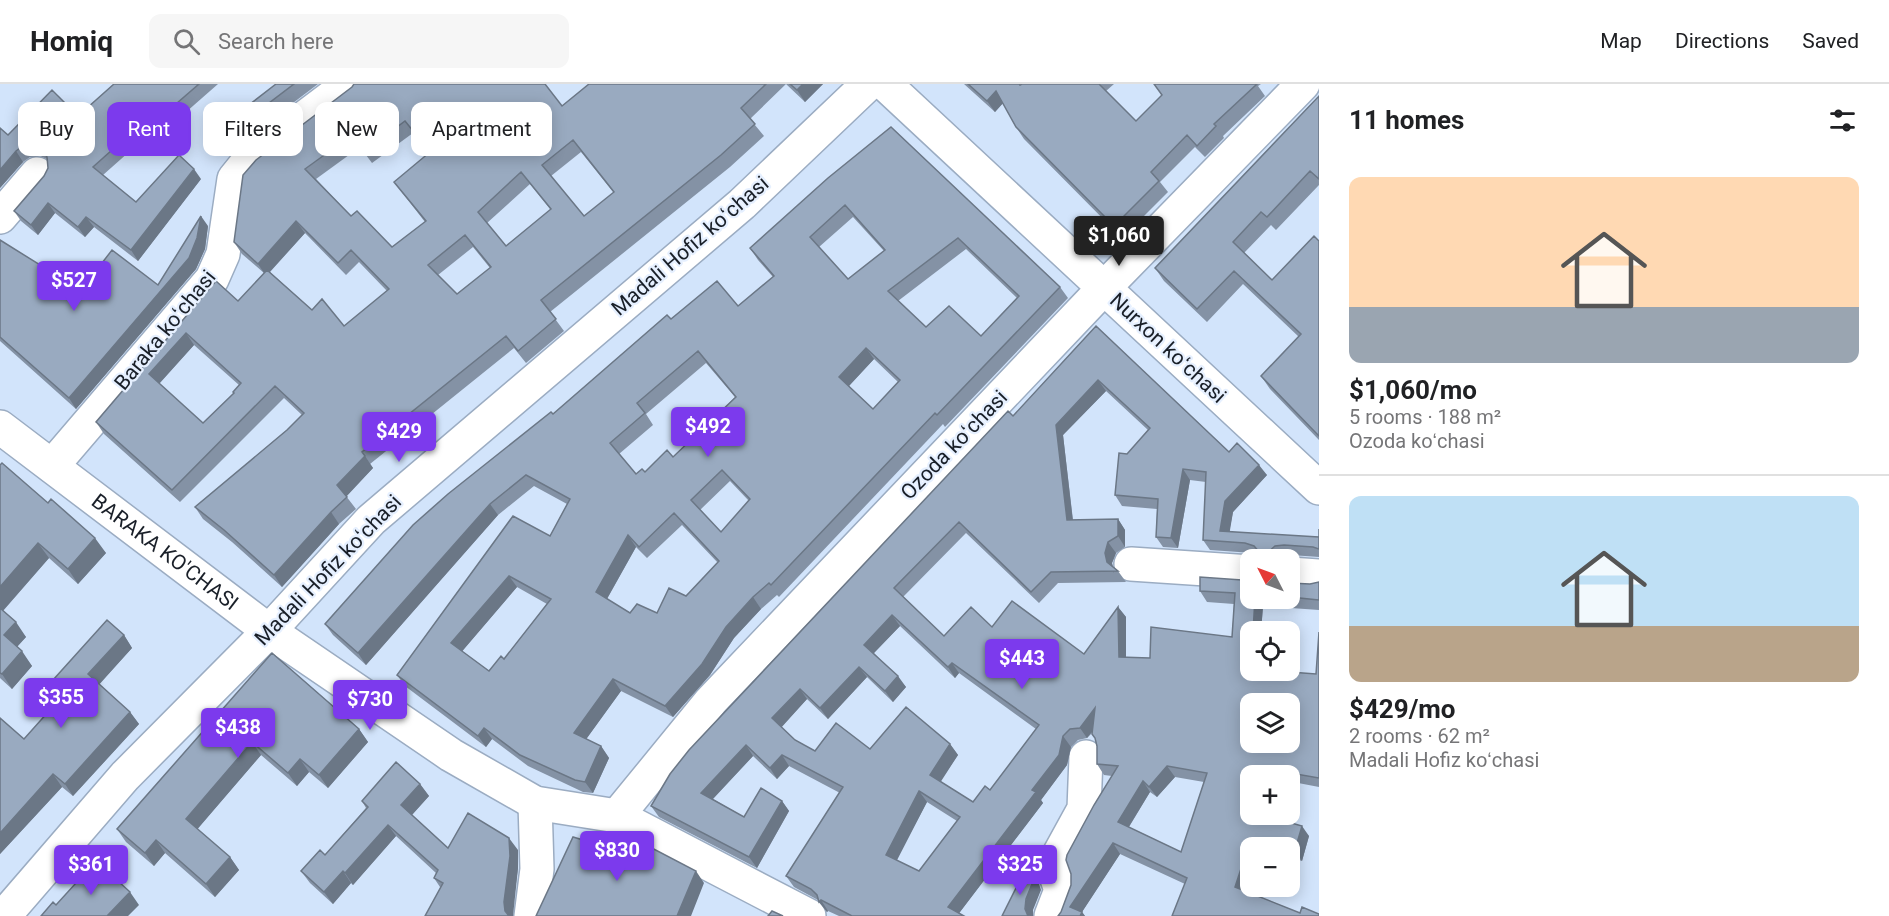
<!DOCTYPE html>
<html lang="en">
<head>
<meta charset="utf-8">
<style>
	:root { --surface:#fff; --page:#f6f6f6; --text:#202124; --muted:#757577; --line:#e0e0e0; --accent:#7c3aed }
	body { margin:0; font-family:Roboto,sans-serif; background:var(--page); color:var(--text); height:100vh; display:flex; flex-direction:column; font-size:22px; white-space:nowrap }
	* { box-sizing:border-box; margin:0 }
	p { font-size:20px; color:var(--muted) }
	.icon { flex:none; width:33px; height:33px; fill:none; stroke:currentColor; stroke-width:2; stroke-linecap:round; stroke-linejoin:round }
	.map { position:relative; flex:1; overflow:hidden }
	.side { display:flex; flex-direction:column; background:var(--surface); width:570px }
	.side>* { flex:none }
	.banner { position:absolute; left:18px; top:18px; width:570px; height:54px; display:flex; gap:12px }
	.needle { width:39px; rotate:312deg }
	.fabs { position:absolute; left:1240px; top:465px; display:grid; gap:12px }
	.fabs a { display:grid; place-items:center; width:60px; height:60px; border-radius:12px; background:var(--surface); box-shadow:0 3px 15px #0003; font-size:30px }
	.price { position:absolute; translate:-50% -51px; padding:0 14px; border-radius:6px; background:var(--accent); color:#fff; font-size:20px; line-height:39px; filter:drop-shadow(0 2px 3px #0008) }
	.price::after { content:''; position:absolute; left:50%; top:36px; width:18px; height:14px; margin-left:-9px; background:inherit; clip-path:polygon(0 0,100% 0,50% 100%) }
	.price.on { background:#222; color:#fff }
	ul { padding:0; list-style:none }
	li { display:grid; align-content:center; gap:12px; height:318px; padding:0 30px }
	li+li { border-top:2px solid var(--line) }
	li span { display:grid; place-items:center; height:186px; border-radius:12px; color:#555 }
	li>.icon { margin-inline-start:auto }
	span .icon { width:108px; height:108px; fill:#fffc; stroke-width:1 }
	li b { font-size:26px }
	h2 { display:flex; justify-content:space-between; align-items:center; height:72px; padding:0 30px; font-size:26px }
	.pill { padding:0 21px; border-radius:12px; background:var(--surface); box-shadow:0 3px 15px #0003; font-size:21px; line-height:54px }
	.pill.on { background:var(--accent); color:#fff }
	header { display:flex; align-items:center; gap:36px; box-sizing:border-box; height:84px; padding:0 30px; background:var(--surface); border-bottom:2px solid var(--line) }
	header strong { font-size:28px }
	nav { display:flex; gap:33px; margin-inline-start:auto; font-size:21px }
	.search { width:420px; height:54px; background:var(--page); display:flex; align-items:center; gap:15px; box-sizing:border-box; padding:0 21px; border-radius:12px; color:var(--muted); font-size:22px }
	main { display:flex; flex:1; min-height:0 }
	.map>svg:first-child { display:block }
</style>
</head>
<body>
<header>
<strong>Homiq</strong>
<div class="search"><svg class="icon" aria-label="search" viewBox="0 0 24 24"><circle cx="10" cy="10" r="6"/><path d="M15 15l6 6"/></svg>Search here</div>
<nav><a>Map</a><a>Directions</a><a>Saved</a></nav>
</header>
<main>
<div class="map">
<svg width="1319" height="832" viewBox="0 0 1319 832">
	<rect width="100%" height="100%" fill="#d2e4fb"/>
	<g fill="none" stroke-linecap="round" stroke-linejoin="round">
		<g stroke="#9bacc2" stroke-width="36">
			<g id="minor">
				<path d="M885 0 1319 404"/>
				<path d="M0 133 37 90"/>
				<path id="s1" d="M0 343 269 547 451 671 535 719 617 732 809 832"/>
				<path d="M52 382 212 195 223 170 234 95 251 74 349 0"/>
				<path d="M1131 480 1251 488"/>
				<path d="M1290 490 1319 492"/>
				<path d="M617 732 711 617 1104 204 1303 0"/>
				<path d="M4 832 125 692 269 547 371 436 742 120 868 0"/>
				<path d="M531 832 537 785 535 719"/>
				<path d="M1051 832 1061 806 1055 789 1056 776 1084 725 1086 673"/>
			</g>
		</g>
		<use href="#minor" stroke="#fff" stroke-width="33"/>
	</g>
	<path fill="#8492a5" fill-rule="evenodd" d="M114 0H218L161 50 156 44 103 91 136 118 201 95 138 177 94 143 85 153 55 129 38 151 21 137 14 127 44 92 48 84 47 75 40 72 30 73 23 78 0 104 8 51 78 32Z
		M276 0H318L244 56 235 50 227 38Z
		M589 0H823L805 18 786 0 750 35 764 52 730 83 550 228 564 247 526 279 514 264 370 380 373 384 346 412 356 425 339 440 282 503 232 458 203 435 195 423 287 346 302 331 284 314 180 418 104 350 96 338 216 197 238 217 264 189 242 170 234 158 352 3 562 22ZM413 49 430 69 394 98 425 138 392 163 351 132 316 95 360 63 372 79ZM581 68 614 109 584 132 551 92ZM530 100 551 126 506 162 487 139ZM305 149 346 191 359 178 387 207 344 242 312 226 270 188ZM473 163 490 184 457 210 438 191ZM194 261 239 301 234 309 203 339 159 300Z
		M964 0H1020V1L1022 0H1114L1106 7 1136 37 1162 11 1154 0H1261L1258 2 1265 12 1223 52 1224 54 1205 73 1195 63 1160 98 1168 108 1122 154 1024 55 1016 43 1003 19 995 28Z
		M1319 12V101L1276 146 1271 141 1244 169 1272 196 1319 157V356L1270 305 1261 292 1299 253 1243 200 1207 238 1164 197 1155 184Z
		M891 43 1060 203 1068 214 945 343 943 340 779 513 777 511 761 525 734 554 710 591 673 633 621 607 586 655 601 662 609 674 593 709 583 708 528 682 492 655 486 663 405 602 397 591 550 452 567 420 534 402 498 431 366 581 333 551 325 540 553 330 671 235 738 222 773 193 758 176 750 164ZM853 133 884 167 848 195 819 163ZM966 165 1017 214 981 252 926 243 898 217ZM874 275 898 298 873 325 849 302ZM706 279 735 313 673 373 645 388 636 390 619 370 653 341 646 330ZM730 397 749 417 721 448 700 426ZM682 441 718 479 686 512 657 529H630L607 515 636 463 647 474ZM517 503 547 520 504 575 489 587 462 567Z
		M208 142 205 165 196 185 76 325 0 257V156L69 199 82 205 158 201Z
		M1096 242 1229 368 1267 391 1233 428 1229 448 1319 453V445V473L1291 471 1282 473 1279 476H1262L1261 472 1253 469 1210 466 1203 456 1206 398 1190 396 1178 464 1163 463 1156 453 1157 425 1122 422 1115 411 1127 370 1148 346 1106 307 1063 351 1073 436 1118 435 1125 446V463L1116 469 1112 479 1113 483 1118 487 1126 498 1058 499 1039 519 966 449 903 513 944 552 992 543 1084 570 1118 523 1126 533V574H1150L1232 553 1234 520 1207 518 1200 507V493L1251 514H1290V499L1310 500 1319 498V526L1263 522 1261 548H1251V586L1316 590 1319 548V703L1293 698 1290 712V692H1251V730H1287L1286 737 1309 752 1302 777 1290 773V764H1251L1245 807 1300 829 1319 830 1172 832 1185 800 1120 770 1082 828 1085 832H1058L1061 828 1112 692 1104 691 1097 680V662L1096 655 1092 649 1087 654 1078 656 1071 663 1067 681 1041 716 1043 719 959 829 964 832H839L828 827 827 828 818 816 794 803 786 792 840 709 789 682 777 695 753 672 713 715 744 733 782 717 789 727 757 784 659 733 651 722 1013 332ZM900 542 955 594 959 589 1036 645 990 706 973 718 940 697 958 671 950 660 815 667 795 656 781 643 807 615 828 635 867 593 893 618 906 603 874 569ZM1175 693 1204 698 1181 768 1129 743 1150 708 1157 713ZM927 718 957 737 919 787 896 776Z
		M0 381 106 469 78 500 49 474 3 527 26 553 17 563 32 582 12 605 0 594Z
		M124 551 132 564 99 600 130 628 139 640 73 712 62 703 0 770V634L24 655 55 620 44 606Z
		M272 569 359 645 368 658 328 704 309 688 297 702 261 671 197 745 230 773 239 786 215 813 165 769 154 782 126 758 117 745Z
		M420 700 429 712 412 731 448 764 518 766V784L512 830 440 803 434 794 436 789 396 752 353 801 351 799 333 820 310 799 301 787 325 771 366 724 362 717Z"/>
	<path fill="#6b7786" d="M803 0H823L805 18 797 6Z
		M996 7 1004 18 995 28 987 17Z
		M16 67 23 78 0 104V86Z
		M194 85 201 95 138 177 131 166Z
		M48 119 55 129 38 151 31 141Z
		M201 132 208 142 205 165 196 185 76 325 69 314 189 174Z
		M86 133 94 143 85 153 78 143Z
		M296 137 305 149 266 192 258 180Z
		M186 249 194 261 157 302 149 290Z
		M866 264 874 275 847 304 839 293Z
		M1098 296 1106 307 1063 351 1074 447 1067 436 1056 341Z
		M365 372 373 384 346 413 337 401Z
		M1259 381 1267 391 1233 428 1228 458 1220 447 1225 417Z
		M1183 385 1190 396 1178 464 1171 454Z
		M490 420 498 431 366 581 358 569Z
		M331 428 339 440 282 503 274 491Z
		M1118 435 1125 446V463L1118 452Z
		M628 451 636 463 604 520 596 508Z
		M95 454 106 469 78 500 68 485Z
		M1108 458 1116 469 1112 479 1114 489 1107 478 1105 469Z
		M38 459 49 474 0 530V503Z
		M1267 469 1271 476H1265Z
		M509 492 517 503 459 571 451 559Z
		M753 513 761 525 734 554 710 591 673 633 665 622 726 543Z
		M1255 514H1258L1263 522 1261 548H1253Z
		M1118 523 1126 533V584L1119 573Z
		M892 531 900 542 872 571 864 561Z
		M16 538 26 553 14 566 4 551Z
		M124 551 132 564 97 603 88 590Z
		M22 567 32 582 12 605 2 590Z
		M952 579 959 589 955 594 948 583Z
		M859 583 867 593 828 635 820 624Z
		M898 592 906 603 893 618 885 607Z
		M613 595 621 607 582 661 574 649Z
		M800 605 807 615 780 645 772 634Z
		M1095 624 1102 635 1087 654 1080 644Z
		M130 628 139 640 73 712 65 700Z
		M484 644 492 655 486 663 478 652Z
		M359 645 368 658 328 704 319 691Z
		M1063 652 1071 663 1067 681 1041 716 1043 719 957 832 948 823 1032 706Z
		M252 658 261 671 195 748 186 735Z
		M950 660 958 671 938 702 930 691Z
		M746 661 753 672 709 719 701 709Z
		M601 662 609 674 593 709 585 698Z
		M782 671 789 682 777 695 770 684Z
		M300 675 309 688 297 702 288 689Z
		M1167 682 1175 693 1157 713 1149 703Z
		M53 690 62 703 0 770V749Z
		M1290 695 1293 698 1290 712Z
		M1143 697 1150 708 1125 749 1118 738Z
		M420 700 429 712 410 733 401 721Z
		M919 707 927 718 894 782 886 771Z
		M782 717 789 727 757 784 749 773Z
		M1277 730H1287L1284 745 1277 735Z
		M388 741 396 752 353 801 345 789Z
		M1302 742 1309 752 1302 777 1295 766Z
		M509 754 518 766V784L513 832H509L505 827 504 818Z
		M1251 754 1258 764H1251V787L1242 814 1235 803Z
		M156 756 165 769 154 782 145 769Z
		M1113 759 1120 770 1082 828 1085 832H1080L1070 823Z
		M230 773 239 786 215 813 206 800Z
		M1030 783 1037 794 1041 806 1033 826V832H1028L1025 825Z
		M343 787 351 799 333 820 324 808Z
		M696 787 704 799 691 832H677Z
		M130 808 139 821 128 832H107Z
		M821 816 828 827 827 828 819 818Z"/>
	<path fill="#99aac0" stroke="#6b7786" stroke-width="1.5" fill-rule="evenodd" d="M114 0H199L154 39 149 33 93 83 136 118 179 71 194 85 131 166 86 133 78 143 48 119 31 141 14 127 44 92 48 84 47 73 42 65 33 61 23 62 16 67 0 86V44L8 51 52 6 78 32Z
		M276 0H294L236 44 227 38Z
		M354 0H545L562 22 589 0H766L741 24 755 40 721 71 541 216 556 235 518 267 506 252 362 368 365 372 337 401 347 413 331 428 274 491 224 446 195 423 287 346 304 329 275 302 172 406 96 338 216 197 238 217 267 186 312 226 322 215 344 242 389 205 351 166 338 179 296 137 258 180 234 158 243 91 256 76 352 3ZM405 37 430 68 394 98 426 137 392 163 357 127 351 132 305 85 352 51 364 68ZM573 56 614 108 584 132 542 81ZM521 88 551 125 506 162 478 128ZM465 151 491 183 457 210 428 181ZM186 249 241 299 233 308 234 309 203 339 149 290Z
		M790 0H803L797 6Z
		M968 0H1019L1020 1 1022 0H1099L1136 37 1162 11 1154 0H1257L1214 40 1216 42 1197 62 1187 51 1151 88 1159 97 1114 142 1016 43 996 7 987 17Z
		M1319 12V95L1310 87 1267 133 1261 128 1233 158 1272 196 1314 152 1319 157V352L1261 292 1301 250 1234 187 1197 225 1155 184Z
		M891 43 1060 203 937 331 935 329 771 501 769 499 753 513 726 543 702 580 665 622 613 595 574 649 601 662 585 698 575 696 520 671 484 644 478 652 397 591 513 432 550 452 570 415 526 391 490 420 358 569 325 540 413 441 448 410 551 328 553 330 667 231 671 235 717 197 738 222 774 192 750 164 828 94ZM845 121 885 166 848 195 810 153ZM958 154 1019 212 981 252 949 222 926 243 888 207ZM866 264 900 296 873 325 839 293ZM698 267 736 313 673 373 667 366 645 388 642 385 636 390 610 359 645 329 637 319ZM722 386 750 415 721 448 691 416ZM674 429 719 477 686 512 669 504 657 529 637 520 630 529 596 508 628 451 639 463ZM509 492 551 515 504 575 501 572 489 587 451 559Z
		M201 132 197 154 189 174 69 314 0 253V156L69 199 71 196 82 205 112 166 158 201Z
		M1096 242 1229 368 1237 359 1259 381 1225 417 1220 447 1319 453V445V465L1313 463 1284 461 1275 462 1267 469 1265 476H1262L1261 470 1254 462 1245 459 1203 456 1206 388 1183 385 1171 454 1156 453 1158 415 1115 411 1119 369 1127 370 1150 344 1098 296 1056 341 1067 436 1118 435V452L1108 458 1105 469 1107 478 1118 487 1051 488 1031 508 959 438 894 504 944 552 971 523 992 543 1012 517 1084 570 1118 523 1119 573 1150 574 1151 543 1232 553 1235 509 1200 507V493L1242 496 1251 494V514H1255L1253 548H1251V586H1265L1316 590 1319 548V694L1285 688 1284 692H1251V730H1277V735L1302 742 1295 766 1290 765V764H1285L1251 754 1235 803 1300 829 1302 823 1319 830V832H1172L1187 794 1113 759 1070 823 1082 828 1080 832H1058L1061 828 1071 801V790L1066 776 1067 771 1094 721 1118 682 1097 680V662L1095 654 1092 650 1095 624 1080 644 1070 645 1063 652 1059 671 1032 706 1036 708 948 823 964 832H852L821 816 819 818 817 811 811 805 786 792 843 703 782 671 770 684 746 661 701 709 744 733 761 704 782 717 749 773 651 722 670 690 689 666 1008 327 1013 332ZM892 531 948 583 952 579 1039 641 990 706 985 702 973 718 930 691 950 660 906 623 870 665 836 639 815 667 795 656 772 634 800 605 820 624 859 583 885 607 898 592 864 561ZM1251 620H1290V658H1251ZM1167 682 1207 689 1181 768 1118 738 1143 697 1149 703ZM919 707 960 733 919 787 886 771Z
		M2 379 48 419 51 415 95 454 68 485 38 459 0 503V381Z
		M1319 498V516L1290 513V499L1310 500Z
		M0 524 16 538 4 551 22 567 2 590 0 589Z
		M107 536 124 551 88 590 130 628 65 700 53 690 0 749V634L24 655 57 618 44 606Z
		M272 569 359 645 319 691 300 675 288 689 252 658 186 735 230 773 206 800 156 756 145 769 117 745Z
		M396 678 420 700 401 721 448 764 468 729 509 754 510 772 504 818 505 827 509 832H425L443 799 434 794 438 786 388 741 345 789 343 787 324 808 301 787 320 766 325 771 368 723 362 717Z
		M625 750 696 787 677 832H536L573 753 619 767Z
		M96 777 130 808 107 832H41L53 818 56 821Z
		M1027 782 1030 783 1034 795 1026 815 1025 825 1028 832H1002Z
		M772 827 783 832H768Z"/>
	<g text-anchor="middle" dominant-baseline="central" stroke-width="4.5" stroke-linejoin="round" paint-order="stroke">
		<g font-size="21" fill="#191f28" stroke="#e6f0ff">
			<text transform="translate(690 162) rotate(-41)">Madali Hofiz koʻchasi</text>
			<text transform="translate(165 246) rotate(-51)">Baraka koʻchasi</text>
			<text transform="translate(1168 264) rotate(43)">Nurxon koʻchasi</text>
			<text transform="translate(954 361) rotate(-46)">Ozoda koʻchasi</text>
			<text stroke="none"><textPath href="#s1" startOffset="207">BARAKA KO'CHASI</textPath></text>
			<text transform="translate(328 486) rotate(-46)">Madali Hofiz koʻchasi</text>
		</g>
	</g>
</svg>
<div class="fabs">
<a><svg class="needle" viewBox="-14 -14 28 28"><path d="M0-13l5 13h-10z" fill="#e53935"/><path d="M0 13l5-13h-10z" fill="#757577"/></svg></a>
<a><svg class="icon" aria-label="locate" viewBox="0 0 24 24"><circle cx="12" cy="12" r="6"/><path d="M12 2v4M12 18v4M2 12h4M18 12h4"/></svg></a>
<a><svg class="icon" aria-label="layers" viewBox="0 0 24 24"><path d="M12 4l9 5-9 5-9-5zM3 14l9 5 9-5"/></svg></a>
<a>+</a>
<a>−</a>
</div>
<b class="price on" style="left:1119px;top:183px">$1,060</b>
<b class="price" style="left:74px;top:228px">$527</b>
<b class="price" style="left:708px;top:374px">$492</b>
<b class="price" style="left:399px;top:379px">$429</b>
<b class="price" style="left:1022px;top:606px">$443</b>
<b class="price" style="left:61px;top:645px">$355</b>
<b class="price" style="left:370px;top:647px">$730</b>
<b class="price" style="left:238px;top:675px">$438</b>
<b class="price" style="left:617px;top:798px">$830</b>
<b class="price" style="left:91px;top:812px">$361</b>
<b class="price" style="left:1020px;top:812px">$325</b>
<div class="banner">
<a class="pill">Buy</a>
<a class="pill on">Rent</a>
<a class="pill">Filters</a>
<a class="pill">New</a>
<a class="pill">Apartment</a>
</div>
</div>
<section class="side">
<h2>11 homes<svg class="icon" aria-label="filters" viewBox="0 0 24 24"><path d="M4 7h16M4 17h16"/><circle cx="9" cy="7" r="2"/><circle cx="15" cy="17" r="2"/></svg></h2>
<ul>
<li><span style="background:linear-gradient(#ffd9b3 70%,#9aa5b1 0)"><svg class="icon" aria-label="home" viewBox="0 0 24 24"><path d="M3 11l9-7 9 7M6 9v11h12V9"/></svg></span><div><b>$1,060/mo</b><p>5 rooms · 188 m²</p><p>Ozoda koʻchasi</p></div></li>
<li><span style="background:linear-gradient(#bfe0f5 70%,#b9a48a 0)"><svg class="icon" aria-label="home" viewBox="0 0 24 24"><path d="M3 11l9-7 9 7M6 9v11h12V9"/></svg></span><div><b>$429/mo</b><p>2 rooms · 62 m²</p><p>Madali Hofiz koʻchasi</p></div></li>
</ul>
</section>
</main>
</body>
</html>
